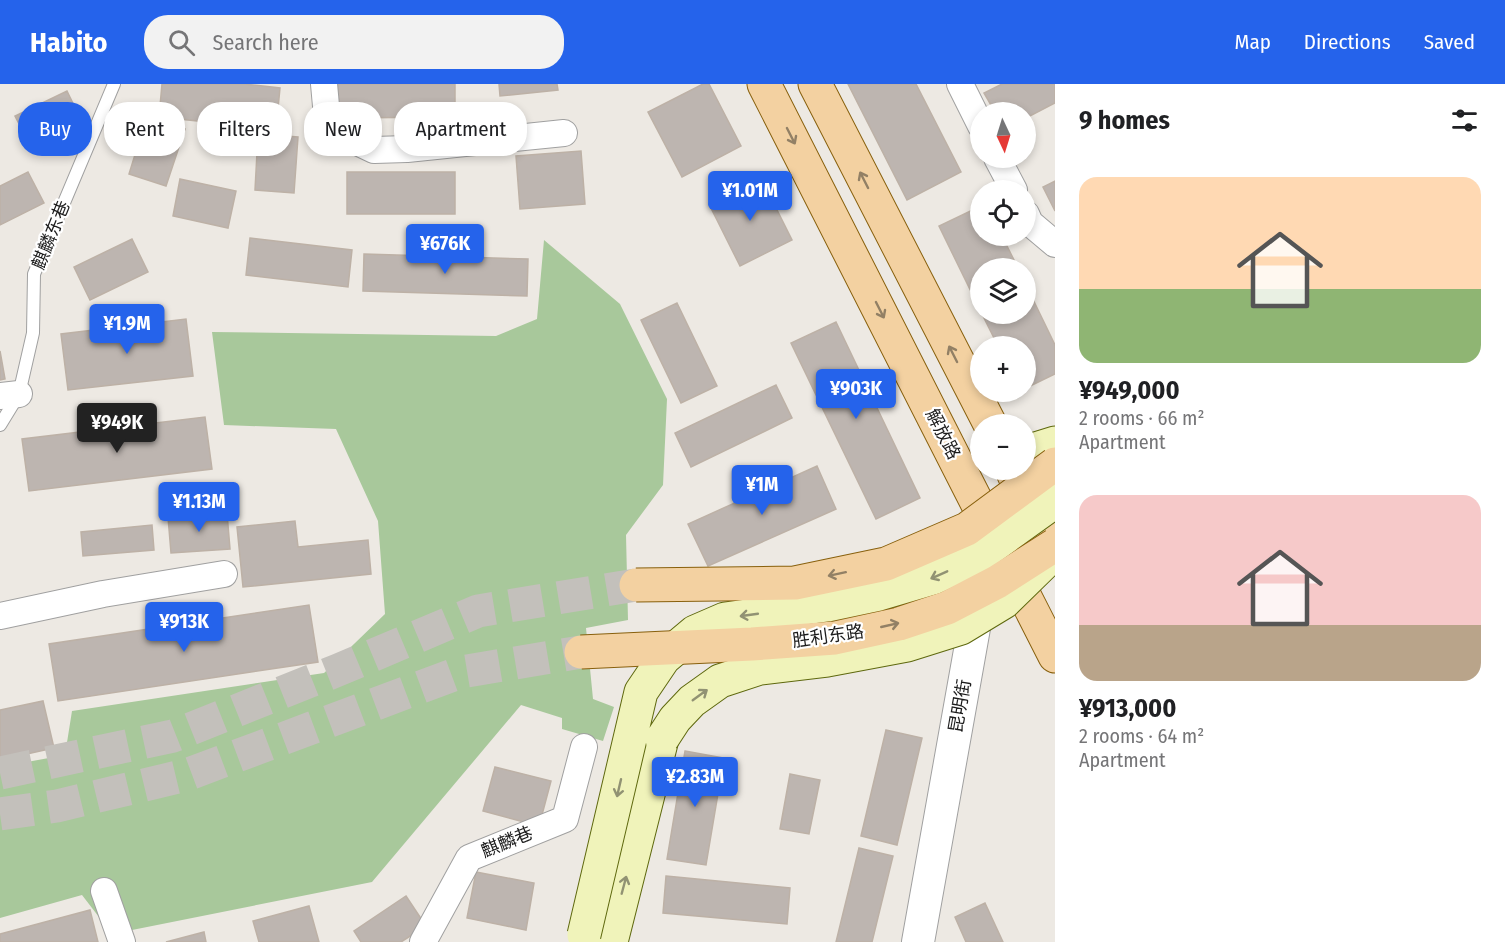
<!DOCTYPE html>
<html lang="en">
<head>
<meta charset="utf-8">
<style>
	:root { --surface:#fff; --page:#f2f2f2; --text:#202124; --muted:#757577; --accent:#2563eb }
	body { margin:0; font-family:"Fira Sans Condensed","Noto Sans SC",sans-serif; background:var(--page); color:var(--text); height:100vh; display:flex; flex-direction:column; font-size:22px; white-space:nowrap }
	* { box-sizing:border-box; margin:0 }
	p { font-size:20px; color:var(--muted) }
	.icon { flex:none; width:33px; height:33px; fill:none; stroke:currentColor; stroke-width:2; stroke-linecap:round; stroke-linejoin:round }
	.map { position:relative; flex:1; overflow:hidden }
	.sheet { display:flex; flex-direction:column; background:var(--surface); width:450px }
	.sheet>* { flex:none }
	.banner { position:absolute; left:18px; top:18px; width:570px; height:54px; display:flex; gap:12px }
	.needle { width:39px; rotate:176deg }
	.tools { position:absolute; left:970px; top:18px; display:grid; gap:12px }
	.tools a { display:grid; place-items:center; width:66px; height:66px; border-radius:50%; background:var(--surface); box-shadow:0 3px 9px #0003; font-size:30px }
	.price { position:absolute; translate:-50% -51px; padding:0 14px; border-radius:6px; background:var(--accent); color:#fff; font-size:20px; line-height:39px; filter:drop-shadow(0 2px 3px #0008) }
	.price::after { content:''; position:absolute; left:50%; top:36px; width:18px; height:14px; margin-left:-9px; background:inherit; clip-path:polygon(0 0,100% 0,50% 100%) }
	.price.current { background:#222; color:#fff }
	ul { padding:0; list-style:none }
	li { display:grid; align-content:center; gap:12px; height:318px; padding:0 24px }
	li span { display:grid; place-items:center; height:186px; border-radius:18px; color:#555 }
	li>.icon { margin-inline-start:auto }
	span .icon { width:108px; height:108px; fill:#fffc; stroke-width:1 }
	li b { font-size:26px }
	h2 { display:flex; justify-content:space-between; align-items:center; height:72px; padding:0 24px; font-size:26px }
	.tag { padding:0 21px; border-radius:24px; background:var(--surface); box-shadow:0 3px 9px #0003; font-size:21px; line-height:54px }
	.tag.current { background:var(--accent); color:#fff }
	header { display:flex; align-items:center; gap:36px; box-sizing:border-box; height:84px; padding:0 30px; background:var(--accent); color:#fff }
	header strong { font-size:28px }
	nav { display:flex; gap:33px; margin-inline-start:auto; font-size:21px }
	.search { width:420px; height:54px; background:var(--page); display:flex; align-items:center; gap:15px; box-sizing:border-box; padding:0 21px; border-radius:24px; color:var(--muted); font-size:22px }
	main { display:flex; flex:1; min-height:0 }
	.map>svg:first-child { display:block }
</style>
</head>
<body>
<header>
<strong>Habito</strong>
<div class="search"><svg class="icon" aria-label="search" viewBox="0 0 24 24"><circle cx="10" cy="10" r="6"/><path d="M15 15l6 6"/></svg>Search here</div>
<nav><a>Map</a><a>Directions</a><a>Saved</a></nav>
</header>
<main>
<div class="map">
<svg width="1055" height="858" viewBox="0 0 1055 858">
	<rect width="100%" height="100%" fill="#ede9e3"/>
	<path fill="#a8c89b" d="M544 156 620 220 667 315 663 401 626 451 628 536 586 544 593 615 614 623 603 657 562 645V634L521 621 372 798 112 850 82 811 0 834V683L65 671 72 627 324 589 385 530 378 437 336 345 224 341 212 248 496 252 537 235Z"/>
	<path fill="#bdb5b0" stroke="#bdb1a6" stroke-width="1.5" d="M162 0H244L280 4 276 45 159 33Z
		M338 0H455V33L339 34Z
		M499 0H557L558 6 500 12Z
		M703 0H709L741 62 682 93 648 28Z
		M848 0H916L961 88 907 116Z
		M1002 0H1055V19L1026 34V28H995L984 9Z
		M67 7 81 36 30 61 15 32Z
		M147 32 185 45 166 102 129 90Z
		M258 50 298 53 294 109 255 106Z
		M581 67 585 120 520 125 516 72Z
		M28 88 44 119 0 141V102Z
		M347 88H455V130H347Z
		M761 94 792 156 740 182 709 120Z
		M180 95 236 107 228 144 173 132Z
		M1055 97V127L1043 103Z
		M981 122V152H1002L1018 184H981V228L939 142Z
		M250 154 352 166 348 203 246 191Z
		M132 155 148 188 90 216 74 183Z
		M364 170 528 175 527 212 363 207Z
		M1026 201 1055 261V290L1026 304V262H998L982 230H1026Z
		M677 219 717 302 681 319 641 236Z
		M186 235 193 292 68 306 61 250Z
		M836 238 920 414 876 435 791 259Z
		M0 267 5 295 0 296Z
		M776 301 792 334 691 383 675 349Z
		M205 333 212 385 29 407 22 355Z
		M817 382 836 425 708 482 688 440Z
		M227 429 230 465 171 469 168 433Z
		M295 437 298 463 368 456 371 490 243 503 237 443Z
		M152 441 154 466 83 472 81 448Z
		M309 521 318 578 58 617 49 560Z
		M43 617 54 664 0 676V626Z
		M886 646 922 654 897 761 861 752Z
		M685 667 724 674 706 781 667 775Z
		M495 683 551 697 539 742 483 727Z
		M790 690 820 696 809 750 780 745Z
		M859 764 893 772 872 858H836Z
		M476 788 534 799 526 846 467 834Z
		M666 792 790 804 787 840 663 829Z
		M406 812 426 842 401 858H361L354 847Z
		M985 819 1003 858H966L955 833Z
		M309 822 319 858H259L253 837Z
		M90 826 98 858H0V850Z
		M204 848 206 858H166Z"/>
	<g fill="none" stroke-linecap="round" stroke-linejoin="round">
		<path stroke="#c3c0bb" stroke-width="33" stroke-dasharray="33 16" stroke-linecap="butt" d="M0 689 173 652 338 586 478 527 636 501
			M0 730 57 722 186 691 461 588 581 568"/>
		<g stroke="#a0a0a0" stroke-width="14">
			<path id="service" d="M0 341 19 310 33 249 34 190 114 0"/>
		</g>
		<g stroke="#a0a0a0" stroke-width="28">
			<path id="minor" d="M324 0 328 44 374 66 407 65 564 49
				M960 0 981 42
				M997 74 1014 106
				M1026 130 1030 139 1055 160
				M0 312 19 310
				M0 532 103 510 224 490
				M104 807 122 858
				M423 858 469 774 565 735 584 663"/>
		</g>
		<g stroke="#a0a0a0" stroke-width="34">
			<path id="tertiary" d="M918 858 979 516"/>
		</g>
		<g stroke="#5e680e" stroke-width="35">
			<path id="secondary" d="M1026 368 1055 359
				M611 858 662 655"/>
		</g>
		<g stroke="#88600d" stroke-width="35">
			<path id="primary" d="M764 0 1055 572
				M815 0 990 340
				M1012 386 1027 420 1055 473"/>
		</g>
		<use href="#service" stroke="#fff" stroke-width="12"/>
		<use href="#minor" stroke="#fff" stroke-width="26"/>
		<use href="#tertiary" stroke="#fff" stroke-width="32"/>
		<use href="#secondary" stroke="#f0f3ba" stroke-width="33"/>
		<use href="#primary" stroke="#f3d1a1" stroke-width="33"/>
		<g stroke="#5e680e" stroke-width="35" stroke-linecap="butt">
			<path id="secondary-bridge" d="M662 655 675 635 692 617 720 597 760 584 827 576 907 561 961 544 1004 518 1052 471
				M584 851 641 608 664 574 695 548 725 535 827 521 879 510 933 494 976 474 1047 423 1055 411"/>
		</g>
		<g stroke="#88600d" stroke-width="35" stroke-linecap="butt">
			<path id="primary-bridge" d="M636 501 795 499 886 480 967 445 1055 380
				M581 568 752 560 835 554 899 540 947 524 997 498 1055 461"/>
		</g>
		<use href="#secondary-bridge" stroke="#f0f3ba" stroke-width="33"/>
		<use href="#primary-bridge" stroke="#f3d1a1" stroke-width="33"/>
	</g>
	<defs><path id="oneway-shaft" d="M-6 0H5M1.5-3L5.5 0L1.5 3" fill="none" stroke-width="1.6" stroke-linecap="round" stroke-linejoin="round" transform="scale(1.5)"/></defs>
	<g stroke="#928065">
		<use href="#oneway-shaft" transform="translate(791 52) rotate(63)"/>
		<use href="#oneway-shaft" transform="translate(864 96) rotate(-117)"/>
		<use href="#oneway-shaft" transform="translate(880 226) rotate(63)"/>
		<use href="#oneway-shaft" transform="translate(953 270) rotate(-117)"/>
		<use href="#oneway-shaft" transform="translate(837 490) rotate(168)"/>
		<use href="#oneway-shaft" transform="translate(890 541) rotate(-13)"/>
	</g>
	<g stroke="#919273">
		<use href="#oneway-shaft" transform="translate(939 491) rotate(156)"/>
		<use href="#oneway-shaft" transform="translate(749 531) rotate(172)"/>
		<use href="#oneway-shaft" transform="translate(700 611) rotate(-36)"/>
		<use href="#oneway-shaft" transform="translate(619 704) rotate(103)"/>
		<use href="#oneway-shaft" transform="translate(624 801) rotate(-75)"/>
	</g>
	<g text-anchor="middle" dominant-baseline="central" stroke-width="4.5" stroke-linejoin="round" paint-order="stroke">
		<g font-size="18" fill="#1c1c1c" stroke="#fff">
			<text transform="translate(51 151) rotate(-68)">麒麟东巷</text>
			<text transform="translate(943 350) rotate(63)">解放路</text>
			<text transform="translate(828 552) rotate(-8)">胜利东路</text>
			<text transform="translate(960 622) rotate(-80)">昆明街</text>
			<text transform="translate(507 758) rotate(-22)">麒麟巷</text>
		</g>
	</g>
</svg>
<div class="tools">
<a><svg class="needle" viewBox="-14 -14 28 28"><path d="M0-13l5 13h-10z" fill="#e53935"/><path d="M0 13l5-13h-10z" fill="#757577"/></svg></a>
<a><svg class="icon" aria-label="locate" viewBox="0 0 24 24"><circle cx="12" cy="12" r="6"/><path d="M12 2v4M12 18v4M2 12h4M18 12h4"/></svg></a>
<a><svg class="icon" aria-label="layers" viewBox="0 0 24 24"><path d="M12 4l9 5-9 5-9-5zM3 14l9 5 9-5"/></svg></a>
<a>+</a>
<a>−</a>
</div>
<b class="price" style="left:750px;top:138px">¥1.01M</b>
<b class="price" style="left:445px;top:191px">¥676K</b>
<b class="price" style="left:127px;top:271px">¥1.9M</b>
<b class="price" style="left:856px;top:336px">¥903K</b>
<b class="price current" style="left:117px;top:370px">¥949K</b>
<b class="price" style="left:762px;top:432px">¥1M</b>
<b class="price" style="left:199px;top:449px">¥1.13M</b>
<b class="price" style="left:184px;top:569px">¥913K</b>
<b class="price" style="left:695px;top:724px">¥2.83M</b>
<div class="banner">
<a class="tag current">Buy</a>
<a class="tag">Rent</a>
<a class="tag">Filters</a>
<a class="tag">New</a>
<a class="tag">Apartment</a>
</div>
</div>
<section class="sheet">
<h2>9 homes<svg class="icon" aria-label="filters" viewBox="0 0 24 24"><path d="M4 7h16M4 17h16"/><circle cx="9" cy="7" r="2"/><circle cx="15" cy="17" r="2"/></svg></h2>
<ul>
<li><span style="background:linear-gradient(#ffd9b3 60%,#8fb573 0)"><svg class="icon" aria-label="home" viewBox="0 0 24 24"><path d="M3 11l9-7 9 7M6 9v11h12V9"/></svg></span><div><b>¥949,000</b><p>2 rooms · 66 m²</p><p>Apartment</p></div></li>
<li><span style="background:linear-gradient(#f6c9c9 70%,#b9a48a 0)"><svg class="icon" aria-label="home" viewBox="0 0 24 24"><path d="M3 11l9-7 9 7M6 9v11h12V9"/></svg></span><div><b>¥913,000</b><p>2 rooms · 64 m²</p><p>Apartment</p></div></li>
</ul>
</section>
</main>
</body>
</html>
